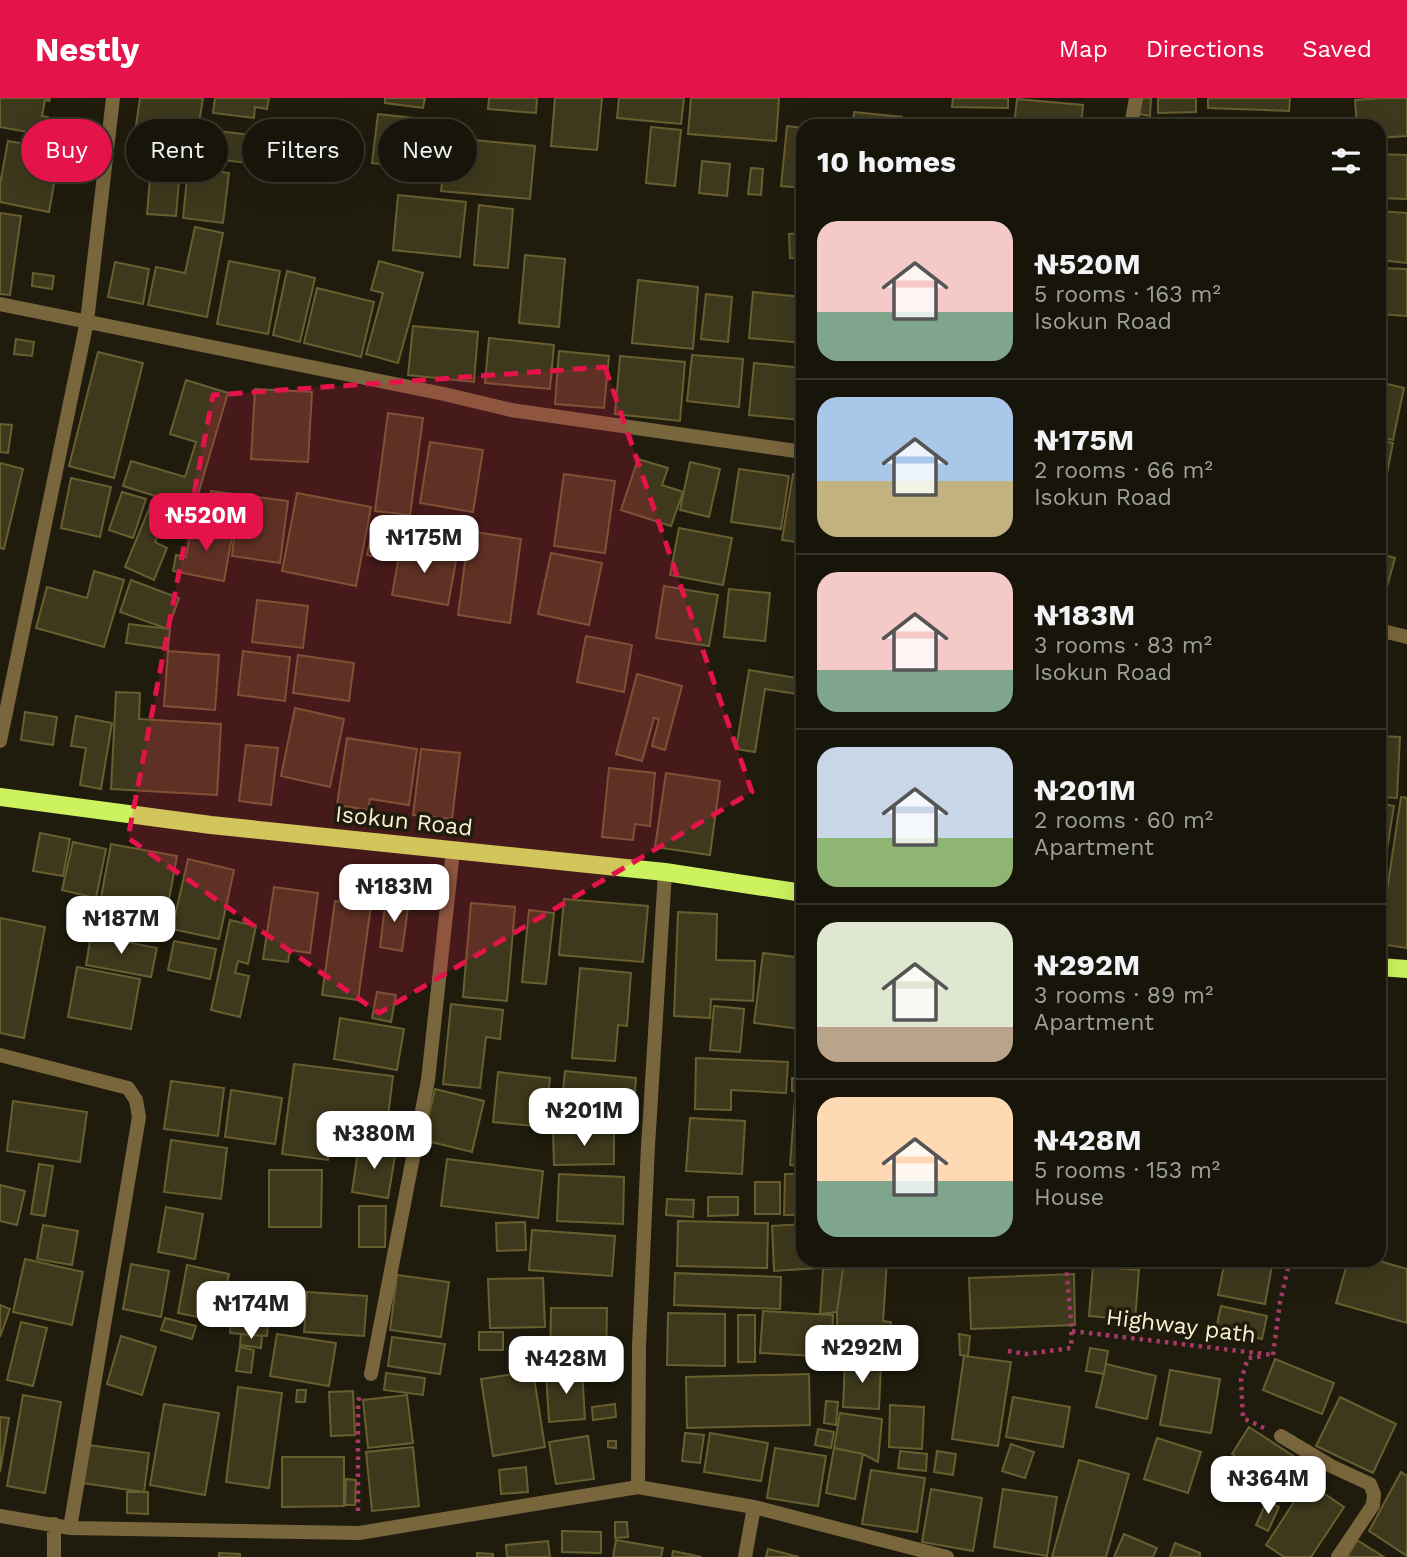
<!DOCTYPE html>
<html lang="en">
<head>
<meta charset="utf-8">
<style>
	:root { --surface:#17150a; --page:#201e13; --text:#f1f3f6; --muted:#9e9f9c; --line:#36342b; --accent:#e4134a }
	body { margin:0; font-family:"Work Sans",sans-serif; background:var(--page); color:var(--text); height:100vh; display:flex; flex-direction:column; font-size:26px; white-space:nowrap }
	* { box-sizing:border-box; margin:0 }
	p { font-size:23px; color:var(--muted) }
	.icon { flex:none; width:38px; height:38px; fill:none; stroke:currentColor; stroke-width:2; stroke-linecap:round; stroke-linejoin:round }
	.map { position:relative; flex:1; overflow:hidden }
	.sheet { position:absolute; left:796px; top:21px; width:590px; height:1148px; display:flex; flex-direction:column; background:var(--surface); border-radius:21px; box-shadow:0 7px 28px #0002,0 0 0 2px var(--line) }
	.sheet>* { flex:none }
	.banner { position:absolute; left:21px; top:21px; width:665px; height:63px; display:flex; gap:14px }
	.price { position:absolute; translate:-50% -60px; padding:0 16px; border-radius:14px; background:#fff; color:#222; font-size:23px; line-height:46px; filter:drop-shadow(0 2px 4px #0008) }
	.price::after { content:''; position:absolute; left:50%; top:42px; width:21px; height:16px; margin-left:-10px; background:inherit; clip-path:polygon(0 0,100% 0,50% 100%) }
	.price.active { background:var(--accent); color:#fff }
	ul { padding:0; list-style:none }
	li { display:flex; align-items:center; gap:21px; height:175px; padding:0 21px }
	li+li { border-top:2px solid var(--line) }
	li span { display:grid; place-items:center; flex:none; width:196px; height:140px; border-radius:21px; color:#555 }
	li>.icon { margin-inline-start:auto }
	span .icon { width:84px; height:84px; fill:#fffc; stroke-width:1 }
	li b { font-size:30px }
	h2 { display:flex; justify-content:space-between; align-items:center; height:84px; padding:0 21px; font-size:30px }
	.pill { padding:0 24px; border-radius:32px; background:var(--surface); box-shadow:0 7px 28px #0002,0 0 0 2px var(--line); font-size:24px; line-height:63px }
	.pill.active { background:var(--accent); color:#fff }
	header { display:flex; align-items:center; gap:42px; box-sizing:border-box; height:98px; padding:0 35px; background:var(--accent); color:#fff }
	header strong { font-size:33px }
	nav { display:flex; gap:38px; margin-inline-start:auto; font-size:24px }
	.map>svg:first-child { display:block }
</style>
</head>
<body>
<header>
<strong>Nestly</strong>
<nav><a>Map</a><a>Directions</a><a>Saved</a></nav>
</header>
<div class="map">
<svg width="1407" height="1459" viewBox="0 0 1407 1459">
	<rect width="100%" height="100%" fill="#1f1c0e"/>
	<path fill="#3e391c" stroke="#685f30" stroke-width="2" d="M0 0H50L49 3 45 2 42 18 48 19 44 37 0 29Z
		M140 0H203L195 51 134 41Z
		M215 0H269L267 11 255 9 254 20 213 15Z
		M385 0H425L423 10 385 5Z
		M489 0H537L536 15 488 11Z
		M555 0H602L597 52 551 48Z
		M619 0H684L681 26 617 20Z
		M691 0H779L776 43 688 36Z
		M953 0H1008V10L952 9Z
		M1140 0H1151L1150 18 1139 16Z
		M1158 0H1196V14L1158 15Z
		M1208 0H1290L1289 13 1208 10Z
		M1382 0H1407V38L1379 40V28H1357L1355 2Z
		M1017 1 1083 7 1081 28H1014Z
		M854 14 902 19 901 28H853Z
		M378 16 431 22 426 71 372 65Z
		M1139 23 1193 28H1138Z
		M787 28 803 30V90L781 88Z
		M651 29 681 32 675 88 646 85Z
		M209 32 268 39 265 67 205 60Z
		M464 41 535 48 530 101 441 93 443 75 460 77Z
		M8 43 60 52 49 114 0 104V86Z
		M152 56 181 59 176 118 147 116Z
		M1379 56 1407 57V101L1379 100Z
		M702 63 730 66 727 98 699 95Z
		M188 70 229 75 223 125 183 120Z
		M751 70 763 71 761 97 748 96Z
		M398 97 466 104 460 159 393 152Z
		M479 107 513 111 508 170 474 167Z
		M1379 113 1407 115V165L1379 162Z
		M0 115 21 118 10 197 0 196Z
		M195 129 223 135 207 219 148 207 156 169 185 175Z
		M803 135V160H790L789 136Z
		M525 157 565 161 559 229 519 225Z
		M229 163 280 173 268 236 217 226Z
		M379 163 423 175 398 265 366 256 383 195 371 192Z
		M115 164 149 171 143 206 108 199Z
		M1379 170 1407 171V218L1379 216Z
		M287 173 315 180 300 244 273 237Z
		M33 175 54 178 52 191 32 188Z
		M638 182 698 189 693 251 632 245Z
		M317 190 374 204 361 259 304 245Z
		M753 194 803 199V245L749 240Z
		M706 196 732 199 728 244 701 241Z
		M413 228 478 234 474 284 408 277Z
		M489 240 554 247 550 291 485 285Z
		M16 241 34 244 32 258 14 256Z
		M559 253 609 258 604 310 555 306Z
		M98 254 143 265 114 380 69 368Z
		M692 257 743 261 739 309 687 303Z
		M620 258 685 264 680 323 615 316Z
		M754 265 803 270 800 322 749 317Z
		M186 282 228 295 194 410 123 388 131 363 185 379 196 344 170 336Z
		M1379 284 1404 290 1393 342 1379 339Z
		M255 291 312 294 308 364 251 361Z
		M388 315 423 320 410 417 375 413Z
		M0 326 12 327 8 355 0 354Z
		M1379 342 1393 345 1383 395 1379 394Z
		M430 344 483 352 473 414 420 405Z
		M638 361 668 370 662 387 683 394 671 428 621 412Z
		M690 364 720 371 709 419 680 412Z
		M0 365 23 371 4 451 0 450Z
		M739 371 789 378 781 431 731 424Z
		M564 376 615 383 605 455 554 448Z
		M793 376 803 377V445L782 442Z
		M71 380 111 389 100 439 61 430Z
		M211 393 288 403 280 465 232 458 236 422 208 418Z
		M122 394 146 401 133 440 109 432Z
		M297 395 371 409 356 488 282 473Z
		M151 406 168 414 155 444 167 450 154 482 125 469Z
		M374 424 394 428 387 461 367 457Z
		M192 426 233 433 224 483 173 473 176 457 186 459Z
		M679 430 732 440 723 487 670 477Z
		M469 433 521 441 510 525 458 517Z
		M401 447 457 457 448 507 392 497Z
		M551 455 602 465 589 527 538 516Z
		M1379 455 1395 460 1380 514H1379Z
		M94 473 124 482 104 549 36 530 47 489 87 500Z
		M131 482 179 500 168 531 120 514Z
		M664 488 718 497 709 548 656 540Z
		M729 491 770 495 765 543 724 539Z
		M257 502 308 508 303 550 252 544Z
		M129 526 170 531 168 551 126 545Z
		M586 538 632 547 624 594 577 584Z
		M168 553 219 557 215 612 164 608Z
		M243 553 290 559 285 603 238 597Z
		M298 557 354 565 349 603 293 595Z
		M749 572 803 581V597L765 591 755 654 736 651Z
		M637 576 682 588 665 652 652 648 659 621 654 620 642 663 616 656Z
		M116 594 140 595 139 621 221 626 217 697 111 691Z
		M295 610 344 621 330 689 281 678Z
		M25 614 57 619 53 647 21 642Z
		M76 618 112 625 101 691 80 687 86 650 71 648Z
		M803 618V668L795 667Z
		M1379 638 1400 639 1397 700 1379 699Z
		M347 640 417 651 409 707 370 701 368 712 337 707Z
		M246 647 278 650 271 707 239 703Z
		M421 651 460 655 452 721 413 717Z
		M609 670 655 675 650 728 635 726 633 742 602 739Z
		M666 675 720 683 710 757 655 749Z
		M1401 699 1407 700V850L1379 846Z
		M1379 705 1394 708 1379 800Z
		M40 735 70 741 63 778 33 773Z
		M73 744 106 751 96 800 62 792Z
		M111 746 177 758 163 834 97 821Z
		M188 761 234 772 219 841 172 831Z
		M274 789 318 795 310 855 290 852 288 864 263 861Z
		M386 800 409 803 402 853 380 849Z
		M564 801 648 808 643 864 559 857Z
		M335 803 371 808 358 902 322 897Z
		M471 805 515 809 507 903 463 899Z
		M529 812 554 815 546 886 522 884Z
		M678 814 717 816 716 862 755 863 753 903 711 901 710 920 674 918Z
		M0 820 45 829 24 940 0 935Z
		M230 822 256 828 248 866 238 863 235 875 249 878 240 919 211 912Z
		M91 837 157 850 151 879 86 867Z
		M174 843 216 851 210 881 168 872Z
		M763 855 803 860V906L800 931 754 925Z
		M77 869 140 881 131 931 68 919Z
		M580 870 631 875 627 928 618 927 615 963 572 960Z
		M377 894 396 897 391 924 372 920Z
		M451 906 503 912 500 941 486 939 480 990 443 986Z
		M714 908 744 911 740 954 710 952Z
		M340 920 404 931 397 972 334 961Z
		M800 944H803V994L792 993V980L798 981Z
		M696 960 788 964 786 995 731 992V1012L695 1011Z
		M294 966 393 978 386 1035 332 1028 328 1062 282 1056Z
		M565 973 636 980 632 1028 560 1021Z
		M498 974 550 980 545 1029 493 1024Z
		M171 983 224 990 218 1038 164 1031Z
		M435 991 484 1003 472 1054 423 1042Z
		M231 992 282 1000 275 1046 225 1039Z
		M795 1001H803V1068L790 1067Z
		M13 1003 87 1014 80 1064 7 1053Z
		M1379 1006 1385 1007 1379 1030Z
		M690 1020 745 1023 742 1076 686 1073Z
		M553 1034H614V1066L554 1067Z
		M171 1042 227 1050 221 1101 164 1094Z
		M359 1046 396 1052 388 1100 352 1094Z
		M447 1061 543 1073 538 1120 441 1108Z
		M39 1066 53 1068 45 1118 31 1116Z
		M269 1072H322L321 1129H269Z
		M559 1076 624 1079 623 1126 557 1123Z
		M785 1076H803V1117H784Z
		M755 1084H780V1116H755Z
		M0 1087 25 1093 17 1127 0 1123Z
		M708 1099H738V1117L708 1118Z
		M667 1101 694 1102 693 1119 666 1117Z
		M359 1108H386L385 1149H359Z
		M166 1109 203 1116 195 1161 158 1154Z
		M678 1123 768 1125 767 1170 677 1168Z
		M525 1124 526 1152 497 1153 496 1125Z
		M803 1126V1162H819V1170L774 1173 772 1128Z
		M43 1127 78 1133 72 1167 37 1161Z
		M532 1132 615 1138 612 1178 529 1172Z
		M25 1161 83 1174 72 1227 13 1214Z
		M1225 1162H1273L1265 1206 1218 1197Z
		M1348 1162H1376L1407 1171V1225L1336 1205Z
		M844 1163H887L883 1223 891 1224 889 1238H837V1214Z
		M131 1166 169 1173 161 1219 123 1211Z
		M187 1167 229 1176 219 1223 178 1215Z
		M1093 1168 1139 1172 1135 1222 1089 1218Z
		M843 1170 837 1214 820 1216 823 1171Z
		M675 1175 781 1179 780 1211 674 1207Z
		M1074 1176 1075 1227 971 1231 969 1180Z
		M397 1177 449 1184 441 1239 390 1232Z
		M543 1180 545 1229 490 1230 488 1181Z
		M234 1188 271 1191 267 1238 230 1235Z
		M307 1194 367 1198 364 1238 304 1234Z
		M275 1195H297V1218L275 1217Z
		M0 1207 10 1211 0 1239Z
		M1221 1208 1267 1218 1262 1241 1216 1231Z
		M551 1210H607L606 1264 550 1263Z
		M763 1213 833 1217 831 1259 760 1255Z
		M668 1215 725 1216V1268L667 1267Z
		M738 1217H755V1264H738Z
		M165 1220 196 1228 192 1241 161 1232Z
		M21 1224 47 1230 33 1288 7 1282Z
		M479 1234H503V1252H479Z
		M241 1236 262 1238 261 1250 240 1247Z
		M277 1236 336 1245 329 1288 270 1278Z
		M959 1236 970 1238 968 1258 960 1257Z
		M121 1238 156 1249 142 1297 107 1286Z
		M392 1239 445 1246 440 1276 388 1268Z
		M240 1249 254 1252 251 1275 236 1273Z
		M1090 1250 1108 1253 1104 1276 1086 1273Z
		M964 1258 1011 1264 998 1348 952 1341Z
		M1275 1261 1334 1285 1322 1316 1263 1292Z
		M845 1263 881 1266 879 1311 843 1309Z
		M1106 1266 1156 1278 1147 1321 1096 1309Z
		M608 1267 610 1279 596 1282 594 1269Z
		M582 1272 585 1321 549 1324 546 1276Z
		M1170 1272 1220 1281 1211 1335 1160 1327Z
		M533 1273 545 1349 493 1358 481 1281Z
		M386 1275 425 1280 423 1297 384 1292Z
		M809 1276 810 1327 687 1330 686 1279Z
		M238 1289 282 1295 269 1390 226 1384Z
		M297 1292H306L305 1304H296Z
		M353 1293 355 1337 331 1338 329 1294Z
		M23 1297 61 1304 45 1395 7 1388Z
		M407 1297 413 1345 368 1350 363 1302Z
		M1013 1299 1070 1309 1063 1349 1006 1339Z
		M1340 1299 1396 1326 1373 1375 1316 1348Z
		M826 1303 838 1304 836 1327 824 1325Z
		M164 1306 219 1315 205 1397 150 1387Z
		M615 1306 616 1319 593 1322 592 1309Z
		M890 1307 924 1309 922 1351 889 1349Z
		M840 1315 882 1321 878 1364 863 1356 834 1350Z
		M0 1319 9 1320 0 1374Z
		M1249 1329 1301 1363 1284 1389 1232 1356Z
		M818 1331 834 1334 831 1350 815 1347Z
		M685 1335 704 1337 700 1365 682 1363Z
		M710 1335 768 1345 761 1383 704 1374Z
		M588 1338 594 1381 556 1386 549 1344Z
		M1157 1340 1201 1354 1188 1395 1144 1381Z
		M608 1343H616V1350L608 1349Z
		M1011 1346 1034 1354 1025 1380 1002 1373Z
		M88 1347 149 1355 144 1394 82 1385Z
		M413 1349 419 1408 372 1413 366 1354Z
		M775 1350 826 1358 818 1408 767 1400Z
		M834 1350 863 1356 855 1401 826 1395Z
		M900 1353 927 1356 926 1373 898 1370Z
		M937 1353 956 1356 953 1377 934 1374Z
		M282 1359H344V1408L282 1409Z
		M1079 1362 1129 1376 1106 1459H1052Z
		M526 1369 528 1394 501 1396 499 1372Z
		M871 1372 925 1380 917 1434 862 1426Z
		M1401 1374 1407 1378V1458L1369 1433Z
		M346 1381 356 1382 355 1407H345Z
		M1307 1384 1344 1409 1311 1459H1284L1266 1447Z
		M931 1391 982 1400 973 1453 922 1444Z
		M1003 1391 1057 1399 1047 1458 994 1449Z
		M127 1394H148V1416L127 1415Z
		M1267 1403 1279 1409 1268 1433 1256 1427Z
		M615 1424H627L628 1439 615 1440Z
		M562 1433 601 1434V1455L562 1454Z
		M1124 1436 1157 1450 1153 1459H1114Z
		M616 1442 663 1450 661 1459H613Z
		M1357 1442 1384 1459H1347Z
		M548 1443 550 1459H507L506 1447Z
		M1175 1445 1200 1455V1459H1170Z
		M768 1451 799 1459H766Z
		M673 1453 702 1459H672Z
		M219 1455 240 1456V1459H219Z
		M477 1455 493 1456V1459H477Z"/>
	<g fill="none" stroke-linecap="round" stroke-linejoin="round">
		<path stroke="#a83867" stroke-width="4.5" stroke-dasharray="3.5 5" stroke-linecap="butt" d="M1072 1233 1273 1257
			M1008 1253 1026 1256 1071 1250C1073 1221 1067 1192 1066 1162
			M1273 1257 1280 1204 1290 1162
			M1264 1330 1243 1320 1241 1282 1248 1260 1265 1258
			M358 1413V1303L361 1296"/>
		<path stroke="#7a663d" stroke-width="14" d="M1131 28 1136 0
			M0 206 444 296 511 312 803 354
			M1379 532 1407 539
			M0 643 87 223 113 0
			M0 957 128 990 136 1002 139 1019 70 1430
			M371 1276 428 982 453 753
			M1281 1338 1331 1368 1370 1386 1374 1396 1373 1407 1338 1459
			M638 1389 639 1248 648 1048 665 774
			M0 1418 70 1430 359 1435 638 1389 754 1409 947 1459
			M54 1459V1426
			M745 1459 754 1409"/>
		<path stroke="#ccf260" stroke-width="18" d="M0 699 211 727 665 774 803 795
			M1379 869 1407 871"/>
	</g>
	<path fill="#e4134a" fill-opacity="0.2" stroke="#e4134a" stroke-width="5" stroke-dasharray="14 9" stroke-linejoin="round" d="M605 269 752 694 379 915 128 740 213 297Z"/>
	<g text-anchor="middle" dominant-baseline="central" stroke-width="7" stroke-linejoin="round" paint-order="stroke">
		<g font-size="23" fill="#fbf0d0" stroke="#1f1c0e">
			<text transform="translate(404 723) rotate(6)">Isokun Road</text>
			<text transform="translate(1181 1228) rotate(7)">Highway path</text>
		</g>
	</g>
</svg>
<b class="price active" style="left:206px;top:455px">₦520M</b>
<b class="price" style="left:424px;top:477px">₦175M</b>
<b class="price" style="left:394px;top:826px">₦183M</b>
<b class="price" style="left:121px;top:858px">₦187M</b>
<b class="price" style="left:584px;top:1050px">₦201M</b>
<b class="price" style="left:374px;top:1073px">₦380M</b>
<b class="price" style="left:251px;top:1243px">₦174M</b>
<b class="price" style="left:862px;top:1287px">₦292M</b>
<b class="price" style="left:566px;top:1298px">₦428M</b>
<b class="price" style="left:1268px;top:1418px">₦364M</b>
<div class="banner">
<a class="pill active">Buy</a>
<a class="pill">Rent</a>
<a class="pill">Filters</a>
<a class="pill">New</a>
</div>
<section class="sheet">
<h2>10 homes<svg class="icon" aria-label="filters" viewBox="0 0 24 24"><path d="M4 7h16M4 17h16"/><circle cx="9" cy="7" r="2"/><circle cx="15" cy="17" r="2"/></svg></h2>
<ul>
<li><span style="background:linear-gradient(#f6c9c9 65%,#7fa58c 0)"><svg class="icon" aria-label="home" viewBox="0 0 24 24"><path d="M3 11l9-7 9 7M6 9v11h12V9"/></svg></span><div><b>₦520M</b><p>5 rooms · 163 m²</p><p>Isokun Road</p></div></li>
<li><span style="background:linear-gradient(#a9c7e8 60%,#c2b280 0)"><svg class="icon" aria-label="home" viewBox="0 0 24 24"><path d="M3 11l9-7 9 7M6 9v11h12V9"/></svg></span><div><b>₦175M</b><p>2 rooms · 66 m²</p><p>Isokun Road</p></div></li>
<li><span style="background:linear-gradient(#f6c9c9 70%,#7fa58c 0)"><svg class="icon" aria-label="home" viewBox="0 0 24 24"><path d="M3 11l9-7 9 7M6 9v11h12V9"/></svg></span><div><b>₦183M</b><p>3 rooms · 83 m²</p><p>Isokun Road</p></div></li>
<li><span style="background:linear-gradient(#c9d6e8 65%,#8fb573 0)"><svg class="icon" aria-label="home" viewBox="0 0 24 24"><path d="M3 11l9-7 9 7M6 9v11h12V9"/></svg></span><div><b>₦201M</b><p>2 rooms · 60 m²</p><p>Apartment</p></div></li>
<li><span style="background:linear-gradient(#dfe7d0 75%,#b9a48a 0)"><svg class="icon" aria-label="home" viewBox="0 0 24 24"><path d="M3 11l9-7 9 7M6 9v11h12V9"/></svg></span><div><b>₦292M</b><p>3 rooms · 89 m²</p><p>Apartment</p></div></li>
<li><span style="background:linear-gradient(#ffd9b3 60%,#7fa58c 0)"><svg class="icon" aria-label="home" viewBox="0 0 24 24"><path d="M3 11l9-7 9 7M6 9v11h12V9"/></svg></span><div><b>₦428M</b><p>5 rooms · 153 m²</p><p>House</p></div></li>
</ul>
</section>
</div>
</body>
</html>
